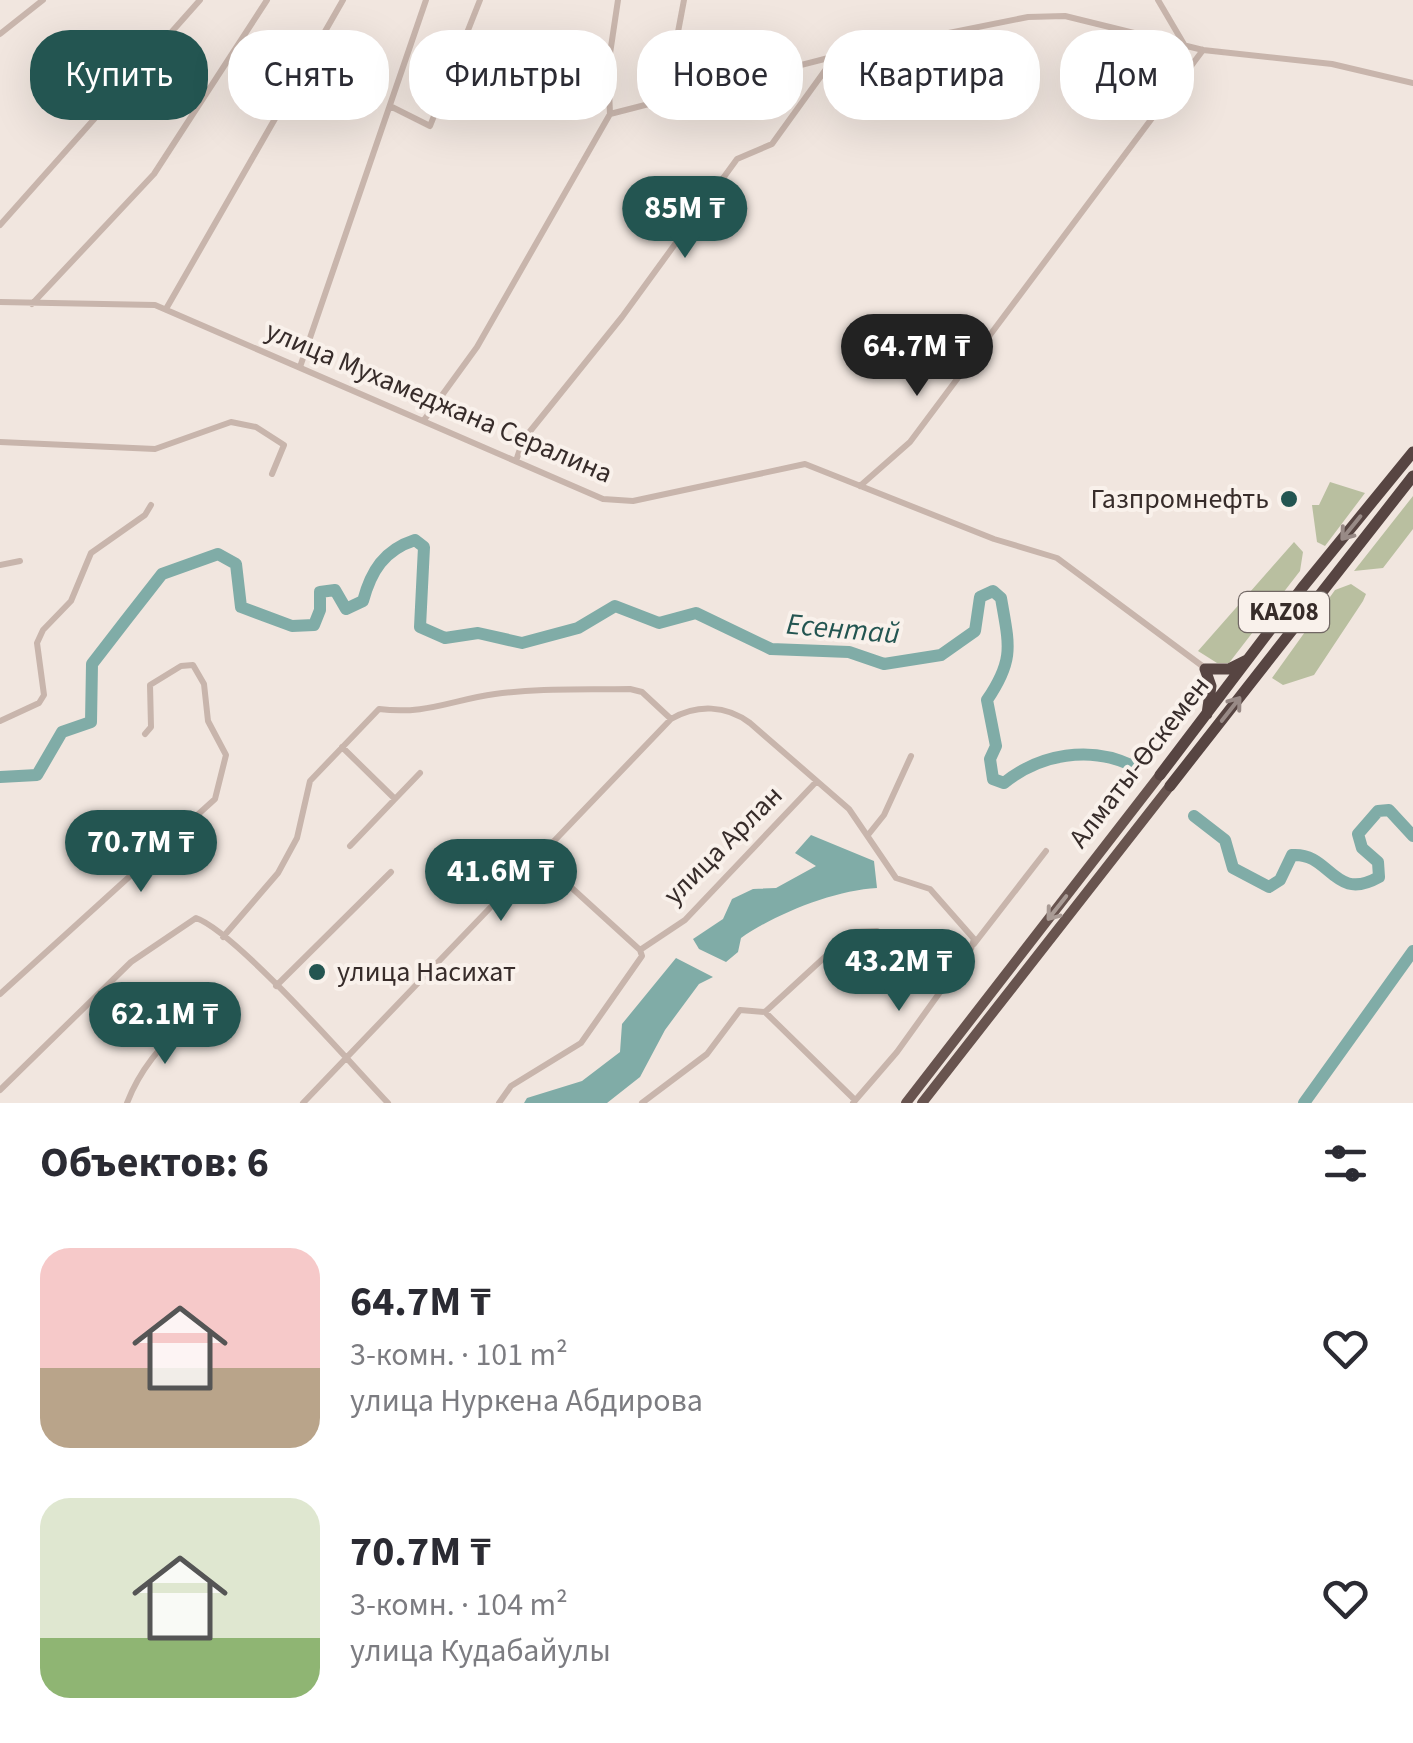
<!DOCTYPE html>
<html lang="ru">
<head>
<meta charset="utf-8">
<style>
	:root { --surface:#fff; --page:#f2f2f3; --text:#2b2b33; --muted:#7c7c81; --accent:#235551 }
	body { margin:0; font-family:"Source Sans 3",sans-serif; background:var(--page); color:var(--text); height:100vh; display:flex; flex-direction:column; font-size:38px; white-space:nowrap }
	* { box-sizing:border-box; margin:0 }
	p { font-size:32px; color:var(--muted) }
	.icon { flex:none; width:55px; height:55px; fill:none; stroke:currentColor; stroke-width:2; stroke-linecap:round; stroke-linejoin:round }
	.map { position:relative; height:1103px; overflow:hidden }
	.drawer { display:flex; flex-direction:column; background:var(--surface); flex:1 }
	.drawer>* { flex:none }
	.banner { position:absolute; left:30px; top:30px; width:1355px; height:90px; display:flex; gap:20px }
	.price { position:absolute; translate:-50% -85px; padding:0 22px; border-radius:35px; background:var(--accent); color:#fff; font-size:32px; line-height:65px; filter:drop-shadow(0 2px 5px #0008) }
	.price::after { content:''; position:absolute; left:50%; top:60px; width:30px; height:22px; margin-left:-15px; background:inherit; clip-path:polygon(0 0,100% 0,50% 100%) }
	.price.active { background:#222; color:#fff }
	ul { padding:0; list-style:none }
	li { display:flex; align-items:center; gap:30px; height:250px; padding:0 40px }
	li span { display:grid; place-items:center; flex:none; width:280px; height:200px; border-radius:30px; color:#555 }
	li>.icon { margin-inline-start:auto }
	span .icon { width:120px; height:120px; fill:#fffc; stroke-width:1 }
	li b { font-size:42px }
	h2 { display:flex; justify-content:space-between; align-items:center; height:120px; padding:0 40px; font-size:42px }
	.pill { padding:0 35px; border-radius:40px; background:var(--surface); box-shadow:0 10px 40px #0002; font-size:35px; line-height:90px }
	.pill.active { background:var(--accent); color:#fff }
	.map>svg:first-child { display:block }
</style>
</head>
<body>
<div class="map">
<svg width="1413" height="1103" viewBox="0 0 1413 1103">
	<rect width="100%" height="100%" fill="#f1e6df"/>
	<path fill="#b9bfa0" d="M1330 482 1365 493 1325 546 1317 542 1312 505H1319Z
		M1413 496V529L1383 568 1354 571Z
		M1294 542 1303 552 1300 571 1229 663H1217L1198 651Z
		M1351 584 1366 594 1363 601 1314 675 1283 685 1272 678 1335 590Z"/>
	<path fill="#80aca7" d="M811 835 874 861 877 888C835 890 775 914 741 938L738 952 726 962 699 949 693 939 723 919 732 899 753 889 776 888 816 866 795 853Z
		M676 958 713 977 699 984 665 1030 640 1077 607 1103H524L527 1098 582 1081 620 1052 622 1024Z"/>
	<g fill="none" stroke-linecap="round" stroke-linejoin="round">
		<path stroke="#80aca7" stroke-width="12" d="M0 777 37 775 62 732 91 722 92 664 126 620 162 574 218 554 236 564 241 607 292 626 314 625 320 610V592L335 590 346 609 363 601C371 571 384 550 415 540L424 547 420 627 445 638 478 633 522 643 578 628 615 606 659 623 696 613 771 649 849 652 884 664 941 655 975 631 980 597 993 591 1001 598C1009 645 1015 659 987 700L996 746 990 759 993 779 1004 783C1040 754 1090 745 1133 766
			M1194 816 1225 840 1233 868 1269 887 1280 880 1292 855C1331 852 1333 903 1379 877L1378 862 1362 848 1358 834 1378 811 1389 810 1413 836
			M1304 1103 1413 951"/>
		<path stroke="#c8b5ac" stroke-width="6" d="M1158 0 1185 46
			M0 34 43 0
			M666 96 684 0
			M392 107 430 126 480 0
			M610 114 608 67 618 0
			M0 225 200 0
			M0 302 155 305 603 499 633 501 805 464 994 539 1057 558 1205 668
			M32 304 154 174 267 0
			M166 309 343 0
			M300 367 426 0
			M424 420 477 347 610 114 844 54 1028 17 1065 16 1203 50 1332 64 1413 83
			M0 442 155 449 231 422 256 427 284 445 272 474
			M516 461 523 440 622 317 737 159 772 144 834 58
			M860 486 910 442 1203 50
			M0 565 20 561
			M0 721 39 703 44 695 37 643 43 630 71 601 91 553 145 515 151 505
			M342 747 395 799 350 846
			M395 799 420 773
			M868 835 884 815 911 756
			M540 859 640 950
			M223 937 278 873 297 838 310 781 379 709C426 715 451 700 495 694 539 688 585 690 630 689L642 692 671 719
			M974 944 1046 851
			M276 986 391 872
			M0 994 215 799 226 755 208 721 204 684 193 665 181 666 150 685 151 727 145 734
			M765 1012 855 1100
			M0 1090 131 962 196 918C236 932 353 1066 388 1103
			M127 1103C140 1069 161 1046 187 1020
			M303 1103 671 719C697 704 726 705 750 723L849 809 896 878 930 889 974 939 971 949 897 1052 853 1103
			M499 1103 511 1086 581 1043 642 956 640 950 685 920 816 782
			M642 1103 707 1054 740 1010 765 1012 852 932 877 931"/>
		<path stroke="#68544f" stroke-width="10" d="M906 1103 1160 775
			M922 1103 1170 786"/>
		<path stroke="#574542" stroke-width="11" d="M1207 714 1211 686 1205 669H1229L1247 660
			M1160 775 1302 588 1413 452
			M1170 786 1413 476"/>
	</g>
	<defs><path id="oneway-shaft" d="M-6 0H5M1.5-3L5.5 0L1.5 3" fill="none" stroke-width="1.6" stroke-linecap="round" stroke-linejoin="round" transform="scale(2.5)"/></defs>
	<g stroke="#988a86">
		<use href="#oneway-shaft" transform="translate(1351 528) rotate(129)"/>
		<use href="#oneway-shaft" transform="translate(1231 709) rotate(-52)"/>
	</g>
	<use stroke="#a99b95" href="#oneway-shaft" transform="translate(1057 908) rotate(128)"/>
	<g fill="#235551" stroke="#f9f1eb" stroke-width="4">
		<circle cx="1289" cy="499" r="10"/>
		<circle cx="317" cy="972" r="10"/>
	</g>
	<g text-anchor="middle" dominant-baseline="central" stroke-width="8" stroke-linejoin="round" paint-order="stroke">
		<rect fill="#f9f1eb" stroke="#716764" stroke-width="2.5" x="1239" y="592" width="90" height="40" rx="8"/>
		<g font-size="25" font-weight="bold" fill="#372c2a">
			<text x="1284" y="612">KAZ08</text>
		</g>
		<g font-size="28" fill="#372c2a" stroke="#f9f1eb">
			<text transform="translate(439 402) rotate(23)">улица Мухамеджана Сералина</text>
			<text transform="translate(1139 762) rotate(-52)">Алматы-Өскемен</text>
			<text transform="translate(723 845) rotate(-45)">улица Арлан</text>
		</g>
		<g font-size="28" fill="#372c2a" stroke="#f9f1eb" text-anchor="end">
			<text x="1269" y="499">Газпромнефть</text>
			<text x="337" y="972" text-anchor="start">улица Насихат</text>
		</g>
		<g font-size="30" font-style="italic" fill="#235551" stroke="#f9f1eb">
			<text transform="translate(843 629) rotate(5)">Есентай</text>
		</g>
	</g>
</svg>
<b class="price" style="left:685px;top:261px">85M ₸</b>
<b class="price active" style="left:917px;top:399px">64.7M ₸</b>
<b class="price" style="left:141px;top:895px">70.7M ₸</b>
<b class="price" style="left:501px;top:924px">41.6M ₸</b>
<b class="price" style="left:899px;top:1014px">43.2M ₸</b>
<b class="price" style="left:165px;top:1067px">62.1M ₸</b>
<div class="banner">
<a class="pill active">Купить</a>
<a class="pill">Снять</a>
<a class="pill">Фильтры</a>
<a class="pill">Новое</a>
<a class="pill">Квартира</a>
<a class="pill">Дом</a>
</div>
</div>
<section class="drawer">
<h2>Объектов: 6<svg class="icon" aria-label="filters" viewBox="0 0 24 24"><path d="M4 7h16M4 17h16"/><circle cx="9" cy="7" r="2"/><circle cx="15" cy="17" r="2"/></svg></h2>
<ul>
<li><span style="background:linear-gradient(#f6c9c9 60%,#b9a48a 0)"><svg class="icon" aria-label="home" viewBox="0 0 24 24"><path d="M3 11l9-7 9 7M6 9v11h12V9"/></svg></span><div><b>64.7M ₸</b><p>3-комн. · 101 m²</p><p>улица Нуркена Абдирова</p></div><svg class="icon" aria-label="heart" viewBox="0 0 24 24"><path d="M12 20l-8-8c-3-5 5-10 8-4 3-6 11-1 8 4z"/></svg></li>
<li><span style="background:linear-gradient(#dfe7d0 70%,#8fb573 0)"><svg class="icon" aria-label="home" viewBox="0 0 24 24"><path d="M3 11l9-7 9 7M6 9v11h12V9"/></svg></span><div><b>70.7M ₸</b><p>3-комн. · 104 m²</p><p>улица Кудабайулы</p></div><svg class="icon" aria-label="heart" viewBox="0 0 24 24"><path d="M12 20l-8-8c-3-5 5-10 8-4 3-6 11-1 8 4z"/></svg></li>
</ul>
</section>
</body>
</html>
